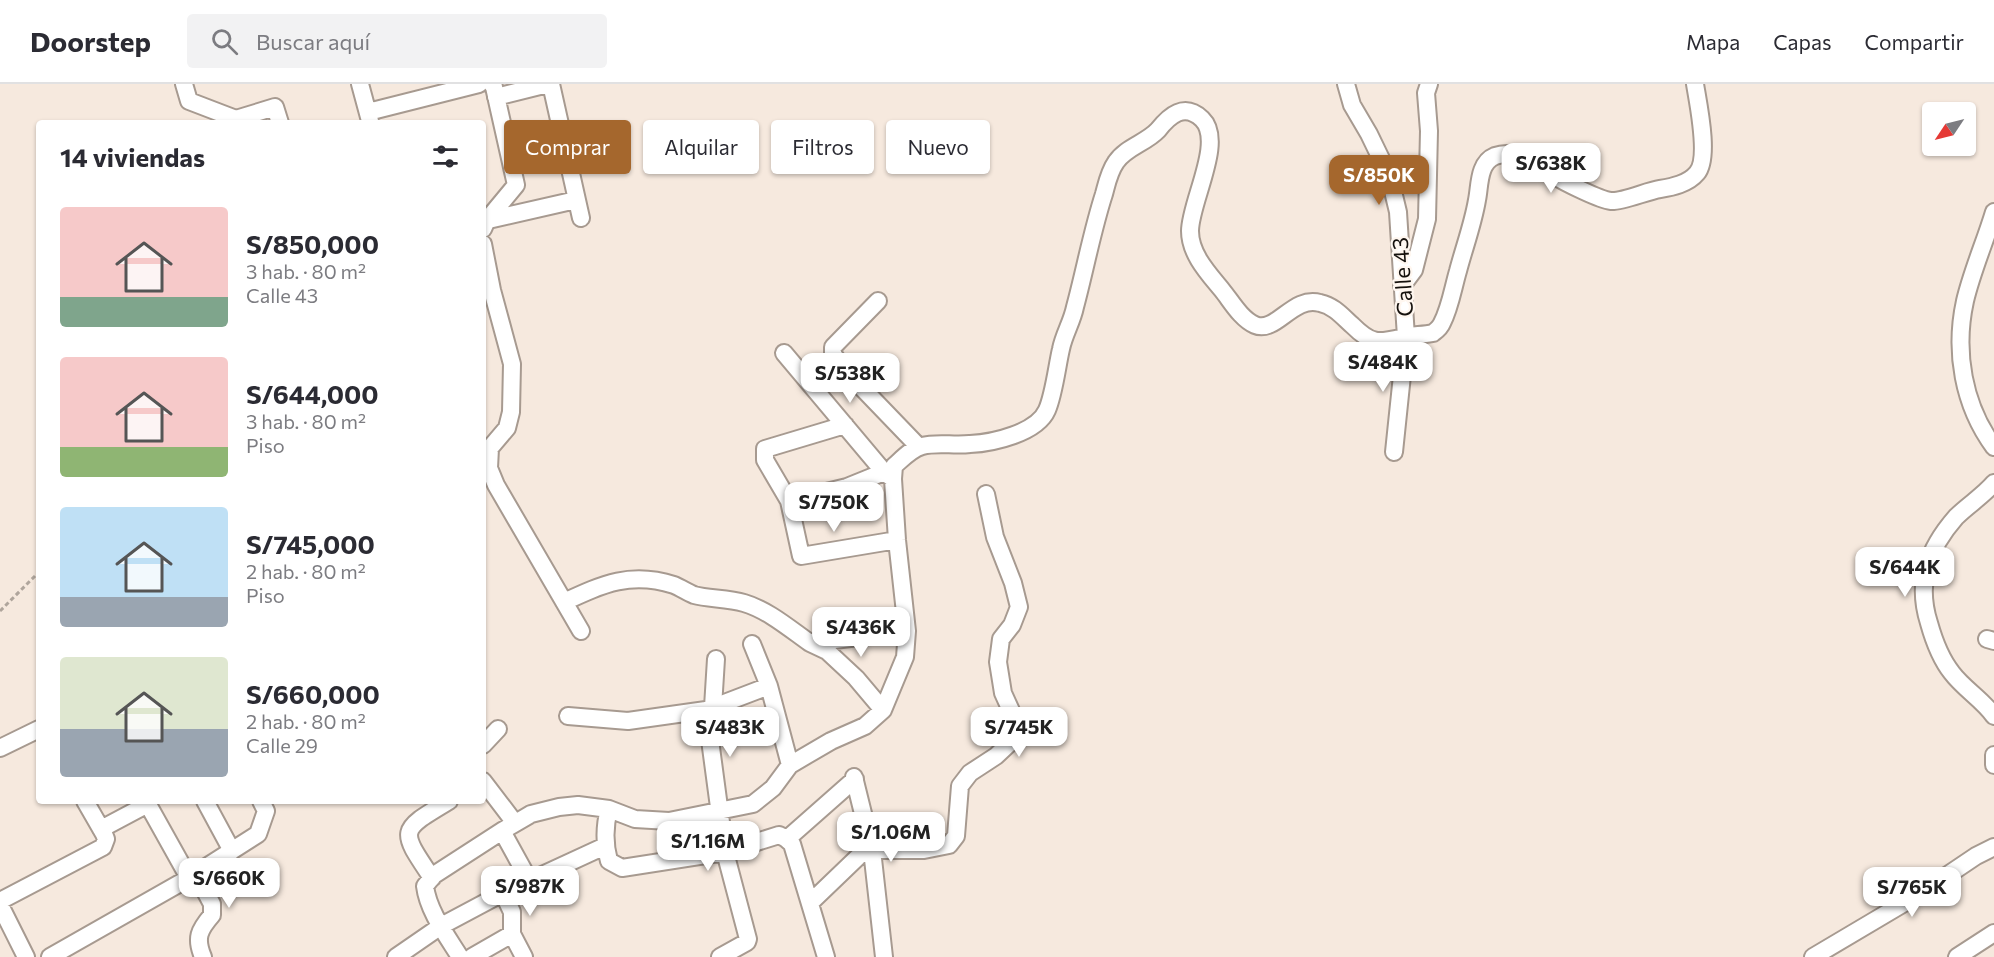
<!DOCTYPE html>
<html lang="es">
<head>
<meta charset="utf-8">
<style>
	:root { --surface:#fff; --page:#f2f2f3; --text:#2b2b33; --muted:#7c7c81; --line:#e1e1e2; --accent:#a5672d }
	body { margin:0; font-family:Commissioner,sans-serif; background:var(--page); color:var(--text); height:100vh; display:flex; flex-direction:column; font-size:22px; white-space:nowrap }
	* { box-sizing:border-box; margin:0 }
	p { font-size:20px; color:var(--muted) }
	.icon { flex:none; width:33px; height:33px; fill:none; stroke:currentColor; stroke-width:2; stroke-linecap:round; stroke-linejoin:round }
	.map { position:relative; flex:1; overflow:hidden }
	.details { position:absolute; left:36px; top:36px; width:450px; height:684px; display:flex; flex-direction:column; background:var(--surface); border-radius:6px; box-shadow:0 2px 4px #0004 }
	.details>* { flex:none }
	.top-card { position:absolute; left:504px; top:36px; width:570px; height:54px; display:flex; gap:12px }
	.needle { width:39px; rotate:235deg }
	.controls { position:absolute; left:1922px; top:18px; display:grid; gap:12px }
	.controls a { display:grid; place-items:center; width:54px; height:54px; border-radius:6px; background:var(--surface); box-shadow:0 2px 4px #0004; font-size:30px }
	.price { position:absolute; translate:-50% -51px; padding:0 14px; border-radius:12px; background:#fff; color:#222; font-size:20px; line-height:39px; filter:drop-shadow(0 2px 3px #0008) }
	.price::after { content:''; position:absolute; left:50%; top:36px; width:18px; height:14px; margin-left:-9px; background:inherit; clip-path:polygon(0 0,100% 0,50% 100%) }
	.price.on { background:var(--accent); color:#fff }
	ul { padding:0; list-style:none }
	li { display:flex; align-items:center; gap:18px; height:150px; padding:0 24px }
	li span { display:grid; place-items:center; flex:none; width:168px; height:120px; border-radius:6px; color:#555 }
	li>.icon { margin-inline-start:auto }
	span .icon { width:72px; height:72px; fill:#fffc; stroke-width:1 }
	li b { font-size:26px }
	h2 { display:flex; justify-content:space-between; align-items:center; height:72px; padding:0 24px; font-size:26px }
	.tag { padding:0 21px; border-radius:6px; background:var(--surface); box-shadow:0 2px 4px #0004; font-size:21px; line-height:54px }
	.tag.on { background:var(--accent); color:#fff }
	header { display:flex; align-items:center; gap:36px; box-sizing:border-box; height:84px; padding:0 30px; background:var(--surface); border-bottom:2px solid var(--line) }
	header strong { font-size:28px }
	nav { display:flex; gap:33px; margin-inline-start:auto; font-size:21px }
	.search { width:420px; height:54px; background:var(--page); display:flex; align-items:center; gap:15px; box-sizing:border-box; padding:0 21px; border-radius:6px; color:var(--muted); font-size:22px }
	.map>svg:first-child { display:block }
</style>
</head>
<body>
<header>
<strong>Doorstep</strong>
<div class="search"><svg class="icon" aria-label="search" viewBox="0 0 24 24"><circle cx="10" cy="10" r="6"/><path d="M15 15l6 6"/></svg>Buscar aquí</div>
<nav><a>Mapa</a><a>Capas</a><a>Compartir</a></nav>
</header>
<div class="map">
<svg width="1994" height="873" viewBox="0 0 1994 873">
	<rect width="100%" height="100%" fill="#f6e9de"/>
	<g fill="none" stroke-linecap="round" stroke-linejoin="round">
		<g stroke="#a79a90" stroke-width="20">
			<path id="street" d="M184 0 189 17 236 35 275 23 280 39
				M360 0 370 37
				M551 0 581 134
				M1346 0 1352 21 1369 50 1383 79 1392 103 1398 128 1406 253 1394 368
				M496 13 548 0
				M368 28 479 0
				M1994 128C1985 158 1972 187 1965 217 1954 267 1963 321 1994 363
				M484 137 576 116
				M483 145 487 136 516 101 494 3 492 0
				M483 160 492 206 512 280 511 328 507 344 490 364 489 384 496 401 581 547
				M1402 202 1414 186 1427 135 1429 47 1426 9 1429 0
				M878 217 833 263V270L842 283 919 363
				M784 269 884 388 892 394
				M845 341 765 365V376L789 417 847 403 884 388
				M1994 399C1983 412 1968 421 1956 433 1928 465 1916 498 1929 539 1934 557 1940 574 1952 589 1964 605 1983 616 1994 632
				M789 417 801 472 897 456
				M564 518C603 500 631 487 674 501 681 504 687 508 694 511 708 515 728 514 744 519 768 526 790 545 810 559L907 547
				M1987 555 1994 557
				M810 559 827 567 856 594 883 626
				M752 560 769 602
				M713 623 716 575
				M706 626 725 768 748 855 747 858 720 873
				M568 632 628 637 706 626 769 602 790 681
				M483 661 498 645
				M0 664 39 645
				M1994 671V681
				M854 693 872 766 884 873
				M483 697 515 739
				M146 717 189 794
				M205 717 232 767
				M609 725C604 744 604 759 609 777L622 784 725 768 779 751 785 754 792 760 826 873
				M101 745 148 720
				M502 747 529 796
				M787 755 855 695
				M196 790 212 820V831C199 846 195 854 203 873
				M432 794C399 745 399 747 449 717
				M503 809 512 828V850L524 873
				M0 817 103 763 106 755 104 750 85 717
				M810 819 860 771 872 766H924L949 761 956 752 960 702 970 689 996 672 1016 653 1017 640 1003 609 998 578 1001 555 1012 541 1019 523 1013 499 995 453 986 410
				M0 821 26 873
				M50 873 189 794 258 750 266 727 261 717
				M396 873 441 842 503 809 605 762
				M460 873C447 852 428 827 425 802L434 791 502 747 531 730 559 723 578 721 609 725 635 735 669 737 753 720 773 704 790 681 831 657 865 642 883 626 905 573 907 547 897 456 893 395 894 382C902 375 911 365 922 362 937 358 954 362 970 360 993 359 1037 349 1047 326 1054 310 1057 282 1061 265 1064 250 1072 238 1075 223 1085 186 1092 147 1104 110 1107 99 1109 88 1116 78 1126 63 1146 59 1158 46 1169 32 1184 18 1202 35 1225 57 1190 118 1190 147 1190 170 1208 189 1222 206 1231 217 1241 235 1255 241 1276 250 1293 211 1320 219 1334 222 1342 232 1352 241 1372 261 1378 259 1404 253 1413 251 1423 251 1433 249 1437 246 1440 244 1442 239 1450 224 1453 204 1458 187 1464 164 1473 140 1477 116 1480 102 1478 79 1495 72 1517 64 1535 81 1553 91 1564 98 1600 116 1611 117 1622 118 1647 107 1660 105 1672 103 1688 100 1697 89 1710 74 1698 19 1695 0
				M472 873 512 850
				M1813 873 1921 809 1976 772 1994 763
				M1957 873 1994 849"/>
		</g>
		<path stroke="#afa59c" stroke-width="3" stroke-dasharray="4.5 3" stroke-linecap="butt" d="M0 527 39 488"/>
		<use href="#street" stroke="#fff" stroke-width="16"/>
	</g>
	<g text-anchor="middle" dominant-baseline="central" stroke-width="4.5" stroke-linejoin="round" paint-order="stroke">
		<g font-size="22" fill="#15110d" stroke="#fff7f0">
			<text transform="translate(1402 193) rotate(-94)">Calle 43</text>
		</g>
	</g>
</svg>
<div class="controls">
<a><svg class="needle" viewBox="-14 -14 28 28"><path d="M0-13l5 13h-10z" fill="#e53935"/><path d="M0 13l5-13h-10z" fill="#7c7c81"/></svg></a>
</div>
<b class="price" style="left:1551px;top:110px">S/638K</b>
<b class="price on" style="left:1379px;top:122px">S/850K</b>
<b class="price" style="left:1383px;top:309px">S/484K</b>
<b class="price" style="left:850px;top:320px">S/538K</b>
<b class="price" style="left:834px;top:449px">S/750K</b>
<b class="price" style="left:1905px;top:514px">S/644K</b>
<b class="price" style="left:861px;top:574px">S/436K</b>
<b class="price" style="left:730px;top:674px">S/483K</b>
<b class="price" style="left:1019px;top:674px">S/745K</b>
<b class="price" style="left:891px;top:779px">S/1.06M</b>
<b class="price" style="left:708px;top:788px">S/1.16M</b>
<b class="price" style="left:229px;top:825px">S/660K</b>
<b class="price" style="left:530px;top:833px">S/987K</b>
<b class="price" style="left:1912px;top:834px">S/765K</b>
<div class="top-card">
<a class="tag on">Comprar</a>
<a class="tag">Alquilar</a>
<a class="tag">Filtros</a>
<a class="tag">Nuevo</a>
</div>
<section class="details">
<h2>14 viviendas<svg class="icon" aria-label="filters" viewBox="0 0 24 24"><path d="M4 7h16M4 17h16"/><circle cx="9" cy="7" r="2"/><circle cx="15" cy="17" r="2"/></svg></h2>
<ul>
<li><span style="background:linear-gradient(#f6c9c9 75%,#7fa58c 0)"><svg class="icon" aria-label="home" viewBox="0 0 24 24"><path d="M3 11l9-7 9 7M6 9v11h12V9"/></svg></span><div><b>S/850,000</b><p>3 hab. · 80 m²</p><p>Calle 43</p></div></li>
<li><span style="background:linear-gradient(#f6c9c9 75%,#8fb573 0)"><svg class="icon" aria-label="home" viewBox="0 0 24 24"><path d="M3 11l9-7 9 7M6 9v11h12V9"/></svg></span><div><b>S/644,000</b><p>3 hab. · 80 m²</p><p>Piso</p></div></li>
<li><span style="background:linear-gradient(#bfe0f5 75%,#9aa5b1 0)"><svg class="icon" aria-label="home" viewBox="0 0 24 24"><path d="M3 11l9-7 9 7M6 9v11h12V9"/></svg></span><div><b>S/745,000</b><p>2 hab. · 80 m²</p><p>Piso</p></div></li>
<li><span style="background:linear-gradient(#dfe7d0 60%,#9aa5b1 0)"><svg class="icon" aria-label="home" viewBox="0 0 24 24"><path d="M3 11l9-7 9 7M6 9v11h12V9"/></svg></span><div><b>S/660,000</b><p>2 hab. · 80 m²</p><p>Calle 29</p></div></li>
</ul>
</section>
</div>
</body>
</html>
